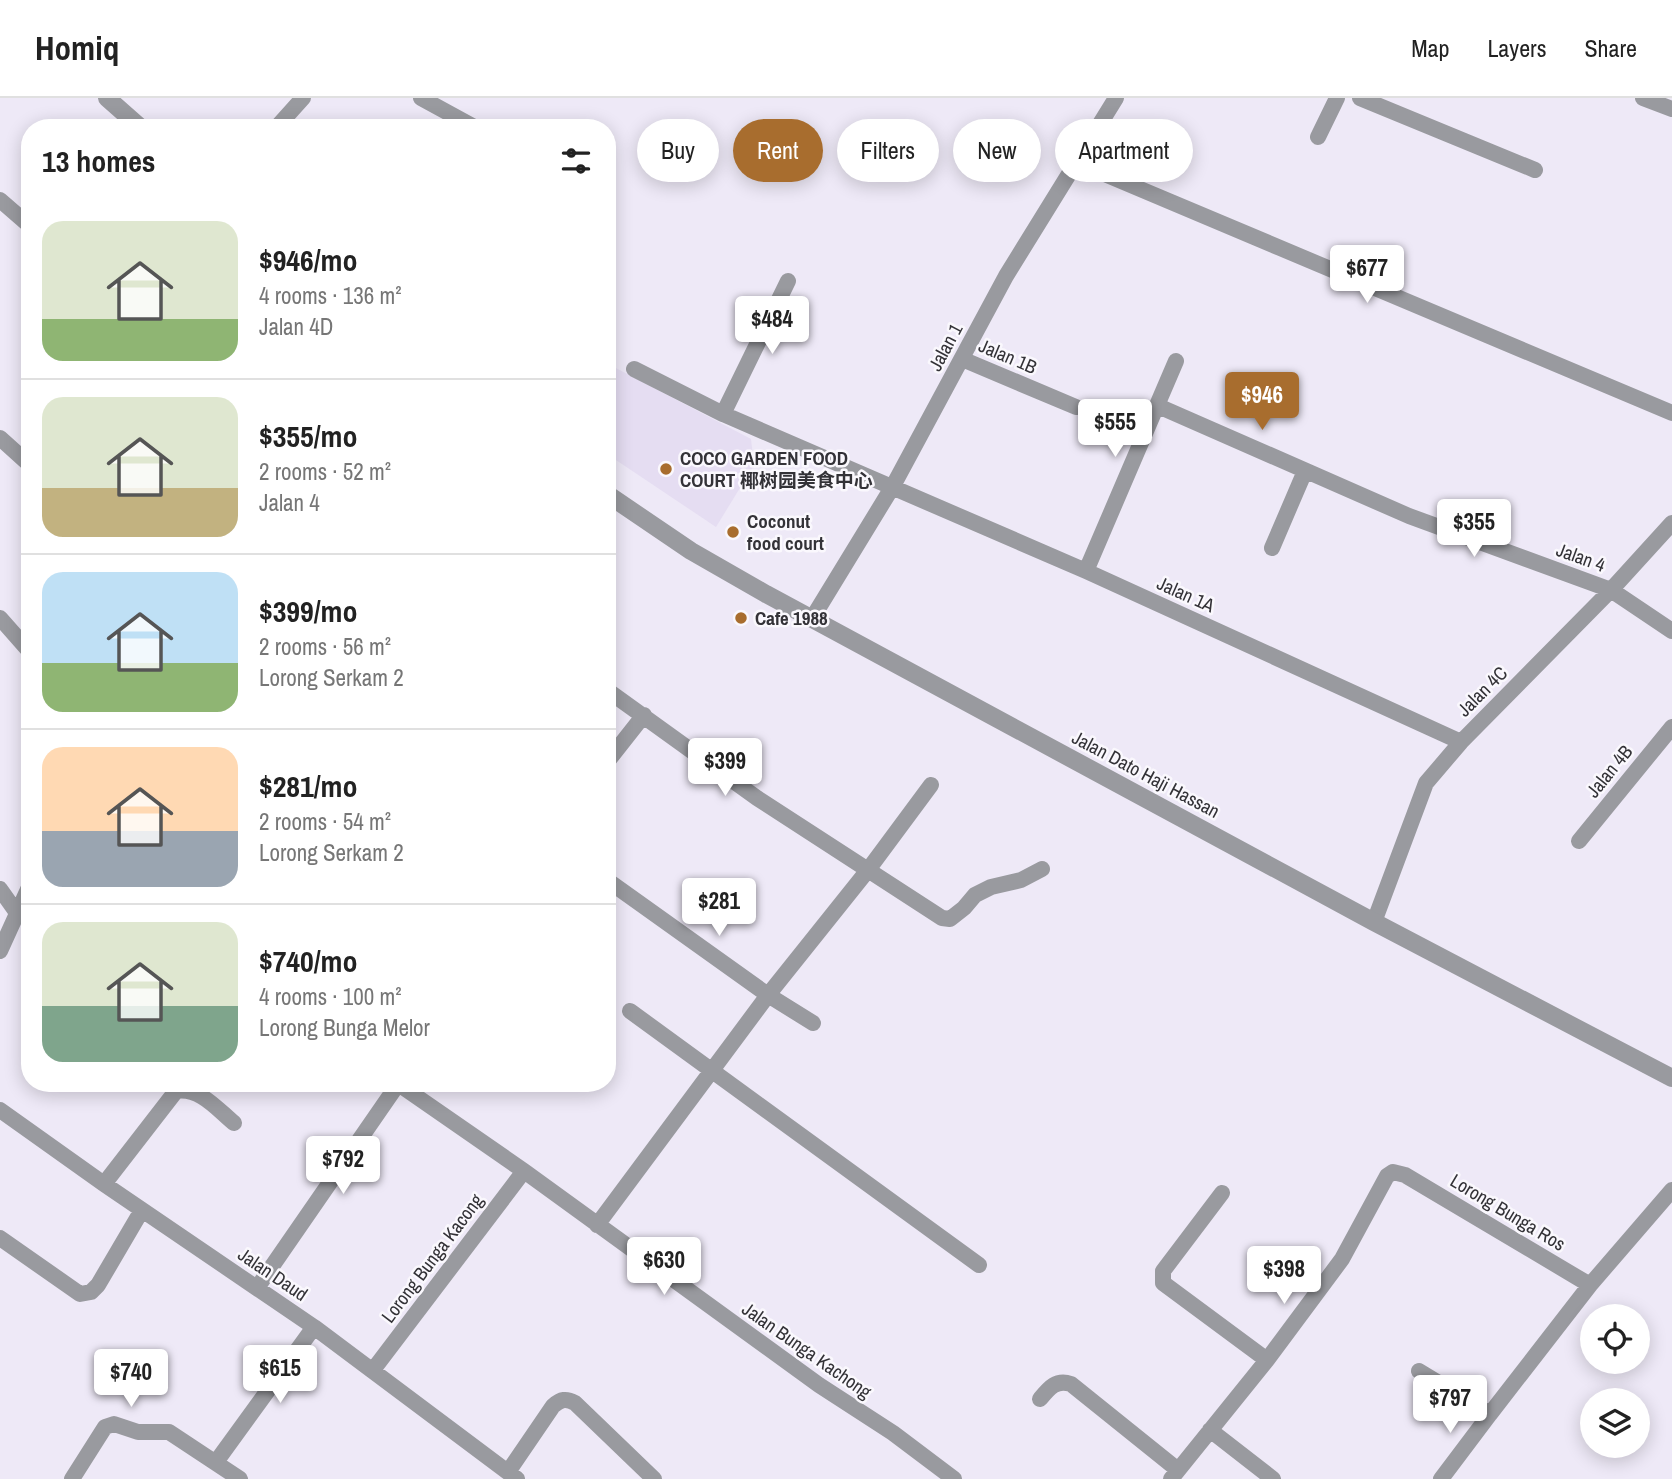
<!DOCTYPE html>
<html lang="en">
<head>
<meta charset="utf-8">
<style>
	:root { --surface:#fff; --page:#f6f6f6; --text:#222; --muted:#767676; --line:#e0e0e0; --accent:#a86d2e }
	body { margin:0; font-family:"Archivo Narrow","Noto Sans SC",sans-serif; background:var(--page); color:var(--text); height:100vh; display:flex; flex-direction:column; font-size:26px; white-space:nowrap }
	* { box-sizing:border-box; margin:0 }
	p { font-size:23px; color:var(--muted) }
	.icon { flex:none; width:38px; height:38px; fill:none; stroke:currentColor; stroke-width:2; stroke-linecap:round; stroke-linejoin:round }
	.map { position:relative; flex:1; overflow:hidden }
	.details { position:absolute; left:21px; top:21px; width:595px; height:973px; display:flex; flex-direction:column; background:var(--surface); border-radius:28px; box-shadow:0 4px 18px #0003 }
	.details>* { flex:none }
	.guide { position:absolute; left:637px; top:21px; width:665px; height:63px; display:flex; gap:14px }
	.controls { position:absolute; left:1580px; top:1206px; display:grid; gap:14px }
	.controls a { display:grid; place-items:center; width:70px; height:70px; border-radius:50%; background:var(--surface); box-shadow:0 4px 18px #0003; font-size:35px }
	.price { position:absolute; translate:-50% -60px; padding:0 16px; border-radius:7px; background:#fff; color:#222; font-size:23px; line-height:46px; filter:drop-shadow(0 2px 4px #0008) }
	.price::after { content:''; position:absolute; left:50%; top:42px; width:21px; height:16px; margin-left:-10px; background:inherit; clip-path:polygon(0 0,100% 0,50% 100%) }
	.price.on { background:var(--accent); color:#fff }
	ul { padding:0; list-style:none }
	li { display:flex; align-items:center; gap:21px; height:175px; padding:0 21px }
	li+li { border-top:2px solid var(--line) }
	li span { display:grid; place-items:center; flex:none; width:196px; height:140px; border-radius:21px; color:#555 }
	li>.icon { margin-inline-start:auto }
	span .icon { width:84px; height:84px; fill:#fffc; stroke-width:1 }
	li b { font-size:30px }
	h2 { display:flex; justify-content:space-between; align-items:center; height:84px; padding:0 21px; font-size:30px }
	.pill { padding:0 24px; border-radius:32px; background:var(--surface); box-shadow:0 4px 18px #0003; font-size:24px; line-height:63px }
	.pill.on { background:var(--accent); color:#fff }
	header { display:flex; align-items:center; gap:42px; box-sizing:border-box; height:98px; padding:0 35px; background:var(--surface); border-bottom:2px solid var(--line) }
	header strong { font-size:33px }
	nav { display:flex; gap:38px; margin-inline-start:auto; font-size:24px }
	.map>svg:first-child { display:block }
</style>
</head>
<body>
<header>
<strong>Homiq</strong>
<nav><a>Map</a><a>Layers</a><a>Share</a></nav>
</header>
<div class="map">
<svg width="1672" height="1381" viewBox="0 0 1672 1381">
	<rect width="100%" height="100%" fill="#eee9f7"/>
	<path fill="#e5ddf2" d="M612 268 751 341 754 367 716 429 607 356V276Z"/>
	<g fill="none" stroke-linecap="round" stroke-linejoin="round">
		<path stroke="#999a9f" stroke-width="16" d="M421 0 476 30
			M1360 0 1535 72
			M1643 0 1672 11
			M276 30 303 0
			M1318 39 1337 0
			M1076 64 1672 315
			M0 102 30 128
			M962 261 1076 309
			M634 271 723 316 1086 473 1461 644
			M1158 308 1409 418 1611 492 1672 533
			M723 316 788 183
			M0 340 30 367
			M1272 450 1305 373
			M1086 473 1176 263
			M813 519 893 388 1006 178 1116 0
			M0 520 30 554
			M607 592 757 700 942 820 950 821 964 810 975 797 991 789 1021 782 1042 771
			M607 664 644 617
			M1579 743 1672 629
			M607 782 768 897 813 925
			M0 791 17 815
			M1374 824 1426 685 1461 644 1611 492 1672 425
			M0 853 30 787
			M630 913 979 1167
			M397 985 524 1073 819 1287 893 1335 954 1381
			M0 1012 104 1086 314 1229 517 1381
			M104 1086 176 993C200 989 217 1011 234 1025
			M1222 1095 1163 1173V1185L1267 1262
			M597 1127 768 897 868 772 931 687
			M0 1140 80 1196 91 1194 98 1187 142 1112
			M257 1190 398 986
			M373 1272 524 1073
			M1419 1273 1490 1316 1590 1187 1672 1092
			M1040 1301C1049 1290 1056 1281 1071 1286L1178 1372
			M1210 1332 1273 1381
			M216 1364 314 1229
			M508 1374 553 1308C561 1301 566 1300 575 1305L654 1381
			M72 1381 105 1329 114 1326 138 1334H169L240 1381
			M1171 1381 1267 1262 1342 1161 1387 1078 1393 1074 1405 1077 1590 1187
			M1441 1381 1490 1316"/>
		<path stroke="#999a9f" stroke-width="18" d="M107 0 141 30
			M607 396 691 453 766 496 1374 824 1672 980"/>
	</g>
	<g fill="#a86d2e" stroke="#faf8fd" stroke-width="2.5">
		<circle cx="666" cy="371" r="7"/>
		<circle cx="733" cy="434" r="7"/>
		<circle cx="741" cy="520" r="7"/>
	</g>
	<g text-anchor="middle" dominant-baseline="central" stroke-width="5" stroke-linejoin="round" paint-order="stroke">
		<g font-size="19" fill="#333237" stroke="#faf8fd">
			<text transform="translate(945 249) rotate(-62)">Jalan 1</text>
			<text transform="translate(1008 258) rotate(23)">Jalan 1B</text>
			<text transform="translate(1581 459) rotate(20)">Jalan 4</text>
			<text transform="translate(1186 496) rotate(24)">Jalan 1A</text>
			<text transform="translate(1482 593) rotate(-45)">Jalan 4C</text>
			<text transform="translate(1609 673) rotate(-51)">Jalan 4B</text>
			<text transform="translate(1146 676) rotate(28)">Jalan Dato Haji Hassan</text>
			<text transform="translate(1508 1114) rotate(31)">Lorong Bunga Ros</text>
			<text transform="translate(432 1160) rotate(-53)">Lorong Bunga Kacong</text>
			<text transform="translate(273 1176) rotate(34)">Jalan Daud</text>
			<text transform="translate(807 1252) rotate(35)">Jalan Bunga Kachong</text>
		</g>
		<g font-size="19" font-weight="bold" fill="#333237" stroke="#faf8fd" text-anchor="start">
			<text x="680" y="360">COCO GARDEN FOOD<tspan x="680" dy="22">COURT 椰树园美食中心</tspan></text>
			<text x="747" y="423">Coconut<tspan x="747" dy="22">food court</tspan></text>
			<text x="755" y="520">Cafe 1988</text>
		</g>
	</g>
</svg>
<div class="controls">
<a><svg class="icon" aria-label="locate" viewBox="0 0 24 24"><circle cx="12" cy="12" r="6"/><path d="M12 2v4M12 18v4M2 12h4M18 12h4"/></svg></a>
<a><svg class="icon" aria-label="layers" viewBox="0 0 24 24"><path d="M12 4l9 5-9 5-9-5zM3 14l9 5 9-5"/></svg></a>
</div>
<b class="price" style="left:1367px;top:207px">$677</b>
<b class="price" style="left:772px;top:258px">$484</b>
<b class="price on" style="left:1262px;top:334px">$946</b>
<b class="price" style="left:1115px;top:361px">$555</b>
<b class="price" style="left:1474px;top:461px">$355</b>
<b class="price" style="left:725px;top:700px">$399</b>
<b class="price" style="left:719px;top:840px">$281</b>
<b class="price" style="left:343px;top:1098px">$792</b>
<b class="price" style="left:664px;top:1199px">$630</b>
<b class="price" style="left:1284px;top:1208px">$398</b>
<b class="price" style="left:280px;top:1307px">$615</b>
<b class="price" style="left:131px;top:1311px">$740</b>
<b class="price" style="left:1450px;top:1337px">$797</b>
<div class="guide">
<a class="pill">Buy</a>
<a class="pill on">Rent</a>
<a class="pill">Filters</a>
<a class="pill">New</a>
<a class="pill">Apartment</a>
</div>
<section class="details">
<h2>13 homes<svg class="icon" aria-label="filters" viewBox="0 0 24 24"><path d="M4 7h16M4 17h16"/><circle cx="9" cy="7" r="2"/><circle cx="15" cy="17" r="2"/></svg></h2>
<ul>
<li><span style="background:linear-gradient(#dfe7d0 70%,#8fb573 0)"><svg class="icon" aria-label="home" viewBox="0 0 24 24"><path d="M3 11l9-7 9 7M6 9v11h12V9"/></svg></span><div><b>$946/mo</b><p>4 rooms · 136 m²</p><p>Jalan 4D</p></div></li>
<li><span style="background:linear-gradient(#dfe7d0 65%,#c2b280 0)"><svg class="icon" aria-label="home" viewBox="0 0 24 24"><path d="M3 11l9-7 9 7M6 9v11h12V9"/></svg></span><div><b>$355/mo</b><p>2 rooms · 52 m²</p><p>Jalan 4</p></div></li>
<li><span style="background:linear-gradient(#bfe0f5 65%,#8fb573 0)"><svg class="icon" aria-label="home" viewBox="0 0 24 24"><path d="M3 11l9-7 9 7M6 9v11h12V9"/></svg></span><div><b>$399/mo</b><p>2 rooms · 56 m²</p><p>Lorong Serkam 2</p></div></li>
<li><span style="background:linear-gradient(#ffd9b3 60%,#9aa5b1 0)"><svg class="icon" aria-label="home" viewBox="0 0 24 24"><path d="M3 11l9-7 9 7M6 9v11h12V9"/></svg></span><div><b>$281/mo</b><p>2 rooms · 54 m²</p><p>Lorong Serkam 2</p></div></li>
<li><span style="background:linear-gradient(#dfe7d0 60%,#7fa58c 0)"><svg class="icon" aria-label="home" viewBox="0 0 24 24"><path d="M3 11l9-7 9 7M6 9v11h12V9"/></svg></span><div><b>$740/mo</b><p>4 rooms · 100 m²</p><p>Lorong Bunga Melor</p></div></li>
</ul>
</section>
</div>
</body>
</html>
